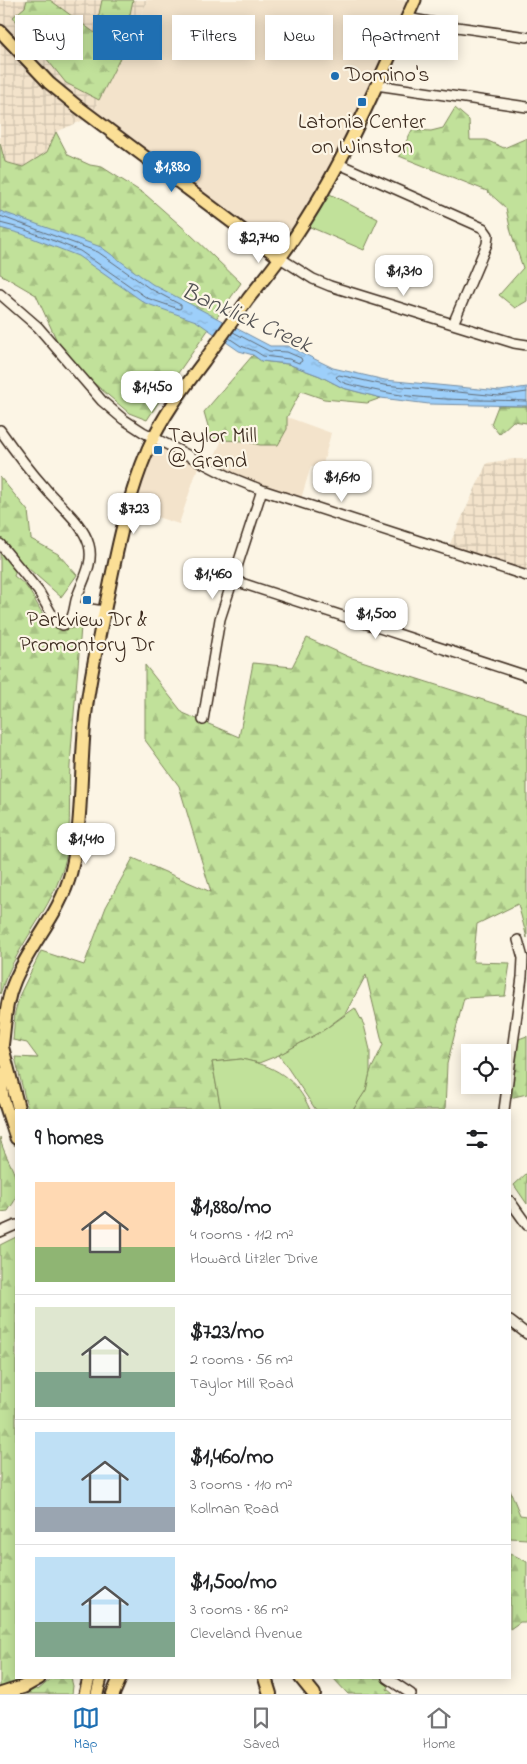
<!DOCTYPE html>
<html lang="en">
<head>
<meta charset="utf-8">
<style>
	:root { --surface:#fff; --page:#f6f6f6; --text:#202124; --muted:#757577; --line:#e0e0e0; --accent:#1f6fb2 }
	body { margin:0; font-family:"Indie Flower",sans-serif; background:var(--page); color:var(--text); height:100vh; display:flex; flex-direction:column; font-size:19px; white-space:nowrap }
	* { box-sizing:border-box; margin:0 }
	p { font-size:16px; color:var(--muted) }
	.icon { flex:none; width:28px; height:28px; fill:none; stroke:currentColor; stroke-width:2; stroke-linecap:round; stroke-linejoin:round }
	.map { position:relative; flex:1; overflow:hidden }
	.drawer { position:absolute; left:15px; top:1109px; width:496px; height:570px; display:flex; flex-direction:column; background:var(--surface); border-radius:0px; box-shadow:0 2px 12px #0003 }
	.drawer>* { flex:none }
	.hud { position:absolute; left:15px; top:15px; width:498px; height:45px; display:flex; gap:10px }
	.buttons { position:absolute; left:461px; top:1044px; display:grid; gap:10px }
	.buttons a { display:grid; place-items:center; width:50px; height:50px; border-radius:0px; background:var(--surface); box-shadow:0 2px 12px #0003; font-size:25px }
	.price { position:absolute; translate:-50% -42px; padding:0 11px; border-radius:10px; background:#fff; color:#222; font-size:16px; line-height:32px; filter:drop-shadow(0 1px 2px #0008) }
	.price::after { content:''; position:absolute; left:50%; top:30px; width:15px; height:11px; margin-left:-8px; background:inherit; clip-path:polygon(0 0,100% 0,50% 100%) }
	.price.current { background:var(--accent); color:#fff }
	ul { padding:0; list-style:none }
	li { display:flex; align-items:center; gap:15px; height:125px; padding:0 20px }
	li+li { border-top:1px solid var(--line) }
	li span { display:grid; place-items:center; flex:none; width:140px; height:100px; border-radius:0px; color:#555 }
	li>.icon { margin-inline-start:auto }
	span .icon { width:60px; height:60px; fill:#fffc; stroke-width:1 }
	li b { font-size:21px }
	h2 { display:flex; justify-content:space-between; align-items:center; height:60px; padding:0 20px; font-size:21px }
	.pill { padding:0 18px; border-radius:0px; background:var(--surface); box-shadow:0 2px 12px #0003; font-size:18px; line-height:45px }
	.pill.current { background:var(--accent); color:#fff }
	.tabs { display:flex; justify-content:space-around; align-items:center; height:70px; border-top:1px solid var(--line); background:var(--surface); font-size:14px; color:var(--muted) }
	.tabs a { display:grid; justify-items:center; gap:2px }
	.tabs .current { color:var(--accent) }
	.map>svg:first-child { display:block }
</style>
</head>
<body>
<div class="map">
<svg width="527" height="1694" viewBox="0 0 527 1694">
	<defs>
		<pattern id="industrial-grid" width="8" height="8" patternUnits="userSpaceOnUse" patternTransform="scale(1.25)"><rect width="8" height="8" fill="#f3e3cb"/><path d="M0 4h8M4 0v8" fill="none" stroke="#d1c3ae"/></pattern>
		<pattern id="forest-firs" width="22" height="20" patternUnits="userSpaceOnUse" patternTransform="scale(1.25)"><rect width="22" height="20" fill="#c1e19a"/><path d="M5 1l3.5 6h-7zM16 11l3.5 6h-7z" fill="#a7c184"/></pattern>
		<pattern id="water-ripples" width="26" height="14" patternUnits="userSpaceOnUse" patternTransform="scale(1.25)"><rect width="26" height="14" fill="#9dcffa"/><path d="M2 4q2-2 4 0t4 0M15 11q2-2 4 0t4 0" fill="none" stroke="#88b2d6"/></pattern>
	</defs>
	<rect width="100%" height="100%" fill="#fcf5e5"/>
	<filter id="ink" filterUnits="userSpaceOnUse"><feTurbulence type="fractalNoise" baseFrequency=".02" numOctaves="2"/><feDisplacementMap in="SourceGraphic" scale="10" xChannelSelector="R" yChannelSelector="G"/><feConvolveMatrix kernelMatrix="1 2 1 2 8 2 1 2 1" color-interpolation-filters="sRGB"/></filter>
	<g filter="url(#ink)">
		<path fill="#f3e3cb" d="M148 0H415L359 124 280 258 91 117Z
			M287 417 331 433 322 468 311 466 300 502 210 466 222 440 243 441 260 445 287 429Z
			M154 437 200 461 179 524 128 508Z"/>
		<path fill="url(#industrial-grid)" d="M0 0H148L91 117 56 132 47 152 23 167 5 162 0 143Z
			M513 459H527V576L447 550 487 463Z"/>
		<path fill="url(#forest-firs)" stroke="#7e865c" d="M27 0H50L95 33 102 0H133L129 19V40L99 100 66 83 13 17 25 7Z
			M455 108 469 120 470 140H486L504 148 527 138V301L515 308 499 295 523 268 511 232 506 208 487 191 399 156 412 130 431 131 443 128Z
			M56 132 68 155 90 165 102 167 146 195 189 233 241 283 171 383 147 420 129 413 88 378 57 341 36 295 0 274V143L5 162 23 167 47 152Z
			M253 355 261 361 288 364 320 376 343 388 381 398 367 403 324 399 301 391 287 417V429L278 445H260L243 441 201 439 208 426 204 412Z
			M498 406H527V423L513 421 499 434 491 424Z
			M0 477 28 511 31 539 58 554 77 575 61 597 20 561 14 576C19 580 25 584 28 589 44 612 47 638 81 626 78 673 73 719 70 766 68 800 73 840 62 872 47 916 13 950 0 994Z
			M307 638 349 657 527 714V938L518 904 477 924 473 962 510 963 505 996 464 998 447 1064 445 1110H353L366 1090 370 1072 383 1045 366 975 345 1014 321 1032 279 1055 259 1063 241 1059 212 1062 221 1110H28L15 1057 38 1058 27 1043 13 1040 15 1012 20 994 41 951 84 965 106 907 133 858 211 892 179 786 145 740V665L183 713 239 737 253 663 292 667Z
			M527 1036V1094L505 1099 513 1041Z
			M0 1137C3 1157 22 1176 16 1197 15 1202 10 1207 8 1211L0 1212Z
			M527 1173V1204L514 1185Z
			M16 1237V1678H21L38 1690 52 1678H71L73 1686 72 1694H0V1245Z
			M510 1490 520 1515 527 1516V1539L510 1538Z
			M510 1553 527 1562V1622H520L510 1629Z
			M333 1678H390L387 1689 393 1694H348Z"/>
		<path fill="#c1e19a" stroke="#7e865c" d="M324 191 378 219 364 250 303 224Z
			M355 1008 364 1025 370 1050V1072L366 1090 353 1110H316L279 1055 321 1032Z
			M241 1059C273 1065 297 1078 310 1110H221L212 1062Z"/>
		<path fill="url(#water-ripples)" stroke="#768da2" d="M0 211 101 247 152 284 270 346H288L333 368 385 380 500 391 527 387V406L429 404 381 398 343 388 320 376 288 364 261 361 253 355 239 351 196 321 145 303 78 256 22 234 0 228Z"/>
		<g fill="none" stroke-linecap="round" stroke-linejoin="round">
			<path stroke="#626c76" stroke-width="1" d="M0 216 98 252 149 288 181 305V308L179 309 147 298 80 251 23 229 0 223
				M229 338 241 346 255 351 263 356 289 359 299 363 302 361 301 358 287 352 269 351 233 332
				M527 392 499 396 384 385 339 375 336 377C341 384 352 385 361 387 418 402 469 399 527 401"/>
			<g stroke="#3b2a1e" stroke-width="12">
				<path id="minor" d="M407 18 457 27 527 37
					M376 85 527 107
					M339 164 483 228 488 235 487 244 453 324
					M280 258 313 279 330 286 514 343 527 345
					M0 294 38 327 102 401 123 419 143 432 232 478 262 490 527 576
					M0 430C14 450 29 470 45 488 59 505 83 523 89 545 94 563 83 580 77 597 74 605 75 615 69 622L63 625 56 622 39 592 0 544
					M232 580 527 676
					M77 607 104 611
					M74 612 103 618
					M203 720 220 619 262 490
					M504 1110 522 977 523 958 518 940
					M510 1201 527 1225
					M0 1232 16 1225
					M510 1321 527 1334
					M387 1678 411 1694"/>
			</g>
			<g stroke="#3b2a1e" stroke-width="15">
				<path id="major" d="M0 31 49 83 77 106 280 258
					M3 1049 19 1110
					M0 1060C6 1032 3 1007 15 980 31 943 61 912 71 872 83 823 80 771 85 721 88 686 96 652 103 618 115 561 125 503 148 449 162 417 183 389 204 361 219 340 233 320 248 299 259 285 270 272 280 258 338 179 375 89 415 0
					M0 1073 3 1098 16 1138
					M85 1694 89 1678
					M97 1694 101 1678"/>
			</g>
			<g stroke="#3b2a1e" stroke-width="16">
				<path id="highway" d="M265 1678 270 1694
					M301 1678 314 1694
					M1 1694 23 1687 39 1678
					M113 1694 120 1678"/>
			</g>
			<use href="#minor" stroke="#fcf5e5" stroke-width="9"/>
			<use href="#major" stroke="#fbdf96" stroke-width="11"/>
			<use href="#highway" stroke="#fbdf96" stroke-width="12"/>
		</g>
	</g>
	<g fill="#1f6fb2" stroke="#fcf5e5" stroke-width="2">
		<circle cx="335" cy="76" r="5"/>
		<rect x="357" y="97" width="10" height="10" rx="2.5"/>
		<rect x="153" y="445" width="10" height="10" rx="2.5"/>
		<rect x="82" y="595" width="10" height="10" rx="2.5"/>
	</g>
	<g text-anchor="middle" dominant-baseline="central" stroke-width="4.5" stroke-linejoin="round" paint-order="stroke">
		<g font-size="22" fill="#3b2a1e" stroke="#fcf5e5" text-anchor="start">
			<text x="345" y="76">Domino's</text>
			<text x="362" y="123" text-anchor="middle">Latonia Center<tspan x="362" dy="25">on Winston</tspan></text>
			<text x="168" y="437">Taylor Mill<tspan x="168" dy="25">@ Grand</tspan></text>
			<text x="87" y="621" text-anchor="middle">Parkview Dr &amp;<tspan x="87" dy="25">Promontory Dr</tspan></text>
		</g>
		<g font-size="24" font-style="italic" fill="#545355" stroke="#fcf5e5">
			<text transform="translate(246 319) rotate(24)">Banklick Creek</text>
		</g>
	</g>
</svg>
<div class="buttons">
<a><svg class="icon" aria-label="locate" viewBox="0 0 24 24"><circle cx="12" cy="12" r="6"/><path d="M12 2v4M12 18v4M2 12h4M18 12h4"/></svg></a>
</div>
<b class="price current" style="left:172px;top:193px">$1,880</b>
<b class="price" style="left:259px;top:264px">$2,740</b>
<b class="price" style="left:404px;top:297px">$1,310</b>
<b class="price" style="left:152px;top:413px">$1,450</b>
<b class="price" style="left:342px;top:503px">$1,610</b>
<b class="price" style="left:134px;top:535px">$723</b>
<b class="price" style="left:213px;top:600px">$1,460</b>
<b class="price" style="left:376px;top:640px">$1,500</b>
<b class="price" style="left:86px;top:865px">$1,410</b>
<div class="hud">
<a class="pill">Buy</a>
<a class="pill current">Rent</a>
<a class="pill">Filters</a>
<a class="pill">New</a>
<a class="pill">Apartment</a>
</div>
<section class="drawer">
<h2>9 homes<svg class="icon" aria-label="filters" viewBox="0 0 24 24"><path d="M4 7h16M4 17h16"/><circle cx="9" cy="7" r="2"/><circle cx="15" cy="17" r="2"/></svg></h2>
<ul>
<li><span style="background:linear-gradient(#ffd9b3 65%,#8fb573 0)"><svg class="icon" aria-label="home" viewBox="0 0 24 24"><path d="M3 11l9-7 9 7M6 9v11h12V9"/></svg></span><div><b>$1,880/mo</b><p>4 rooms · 112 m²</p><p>Howard Litzler Drive</p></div></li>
<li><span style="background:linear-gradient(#dfe7d0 65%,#7fa58c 0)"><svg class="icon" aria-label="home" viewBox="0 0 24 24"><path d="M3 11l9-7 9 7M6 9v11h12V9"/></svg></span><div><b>$723/mo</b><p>2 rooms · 56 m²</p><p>Taylor Mill Road</p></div></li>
<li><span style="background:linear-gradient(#bfe0f5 75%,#9aa5b1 0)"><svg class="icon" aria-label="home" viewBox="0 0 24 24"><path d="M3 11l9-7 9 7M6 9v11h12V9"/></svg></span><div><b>$1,460/mo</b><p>3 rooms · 110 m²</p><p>Kollman Road</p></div></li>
<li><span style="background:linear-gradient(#bfe0f5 65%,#7fa58c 0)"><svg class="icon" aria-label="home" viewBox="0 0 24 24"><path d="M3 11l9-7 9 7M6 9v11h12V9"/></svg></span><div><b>$1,500/mo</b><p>3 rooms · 86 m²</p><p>Cleveland Avenue</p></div></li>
</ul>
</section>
</div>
<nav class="tabs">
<a class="current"><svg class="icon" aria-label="map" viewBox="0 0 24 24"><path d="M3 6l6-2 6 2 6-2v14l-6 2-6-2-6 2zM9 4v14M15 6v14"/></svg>Map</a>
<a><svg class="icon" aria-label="saved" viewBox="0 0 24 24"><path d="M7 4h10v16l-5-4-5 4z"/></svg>Saved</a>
<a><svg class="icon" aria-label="home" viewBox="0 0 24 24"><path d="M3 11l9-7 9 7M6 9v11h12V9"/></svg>Home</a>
</nav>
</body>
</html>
